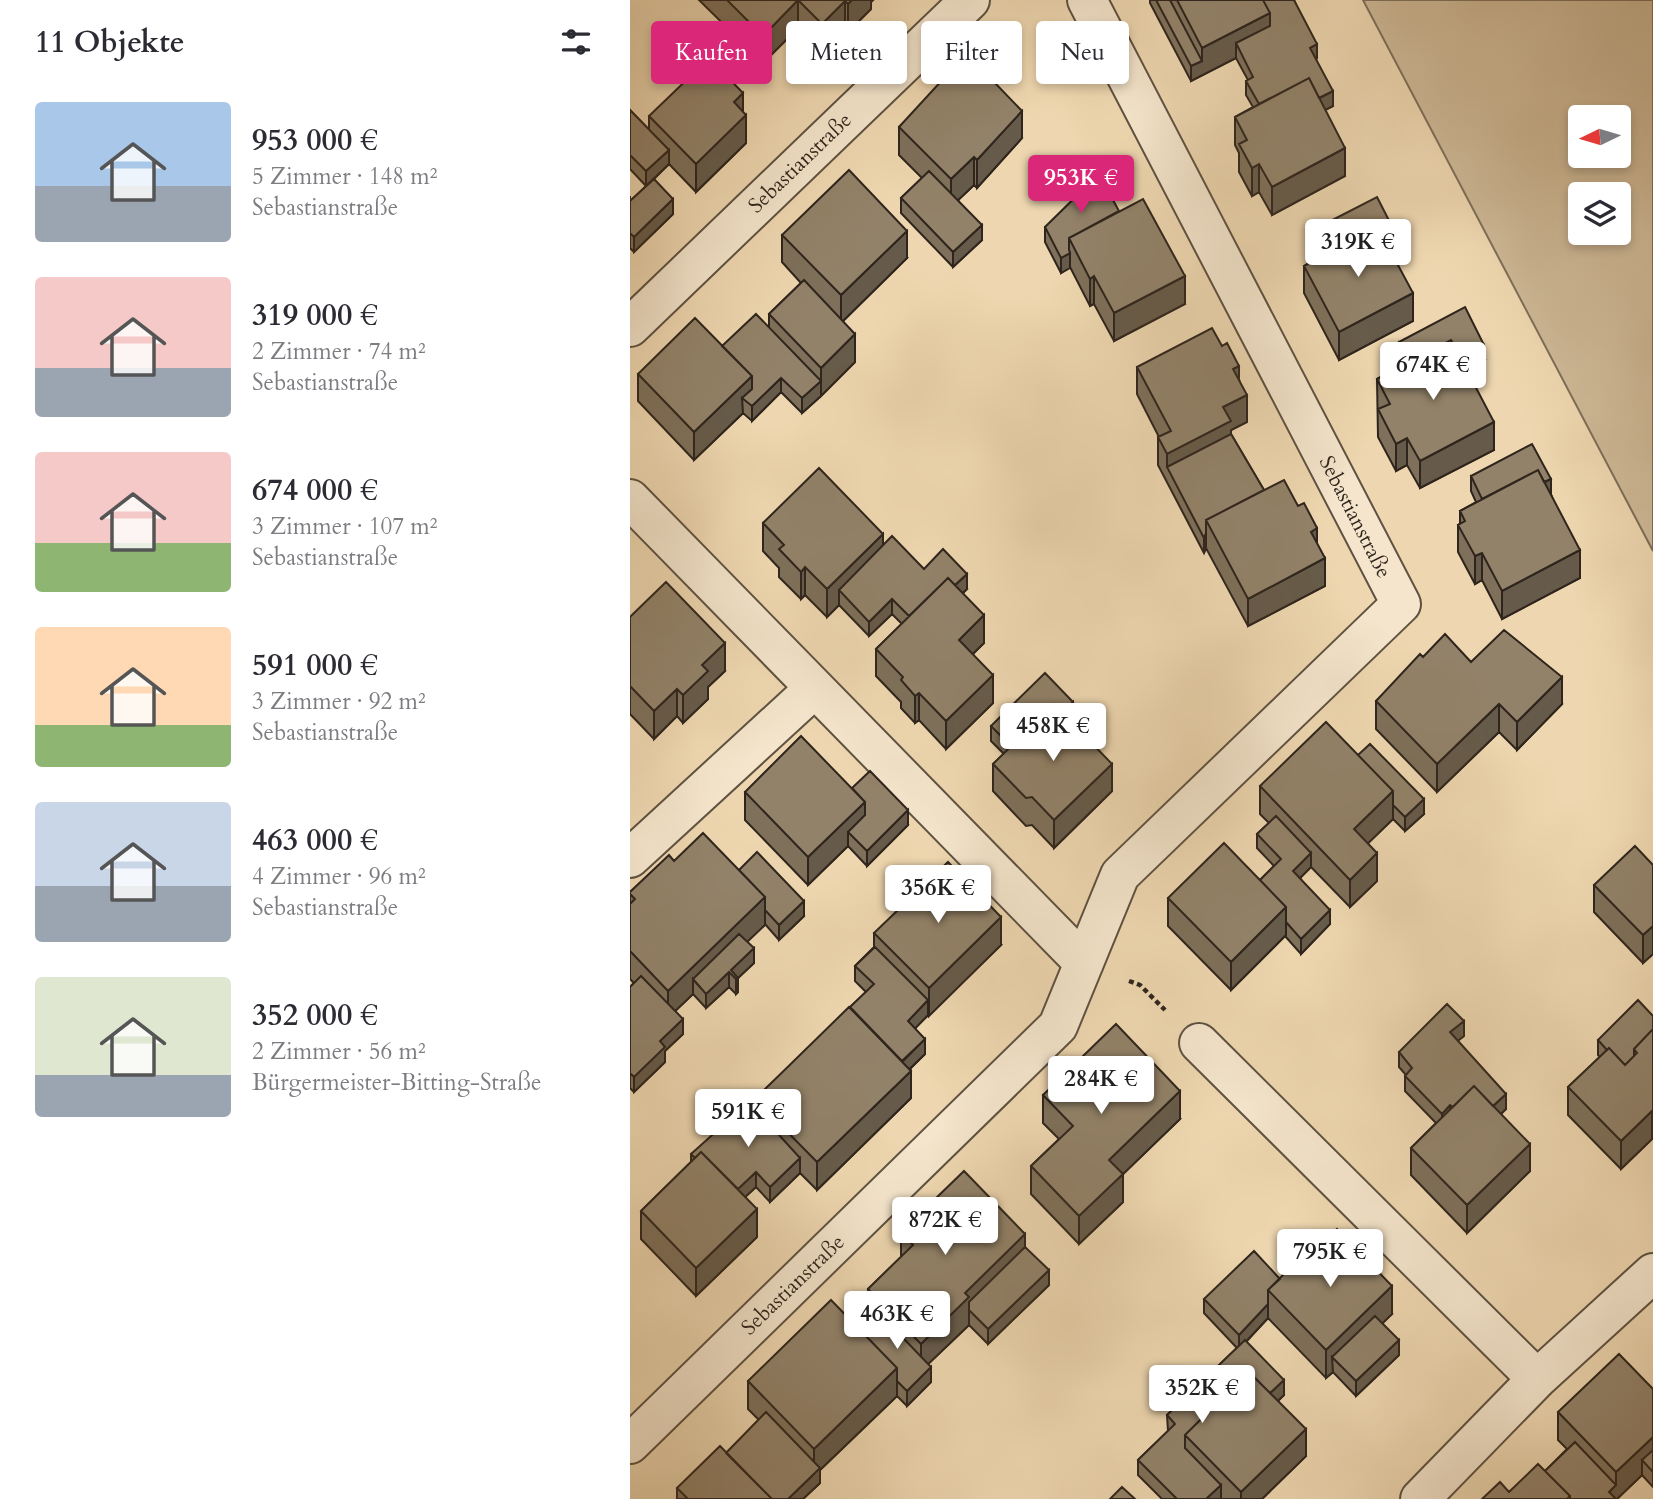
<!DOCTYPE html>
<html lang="de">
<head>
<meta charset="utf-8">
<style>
	:root { --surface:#fff; --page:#f7f7f7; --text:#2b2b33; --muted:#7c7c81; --accent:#db2777 }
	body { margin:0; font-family:Cardo,serif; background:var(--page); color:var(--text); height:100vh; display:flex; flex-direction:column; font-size:26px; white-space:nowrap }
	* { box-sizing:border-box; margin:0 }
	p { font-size:23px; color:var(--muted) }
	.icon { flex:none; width:38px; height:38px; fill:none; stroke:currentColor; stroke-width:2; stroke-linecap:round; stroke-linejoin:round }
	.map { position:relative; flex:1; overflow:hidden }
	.sheet { display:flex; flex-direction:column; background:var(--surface); width:630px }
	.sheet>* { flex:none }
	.top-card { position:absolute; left:21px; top:21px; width:665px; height:63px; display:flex; gap:14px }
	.needle { width:46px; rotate:265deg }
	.buttons { position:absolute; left:938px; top:105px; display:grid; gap:14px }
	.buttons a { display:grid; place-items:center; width:63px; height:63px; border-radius:7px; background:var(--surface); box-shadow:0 4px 10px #0003; font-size:35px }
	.price { position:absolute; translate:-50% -60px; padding:0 16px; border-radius:7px; background:#fff; color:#222; font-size:23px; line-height:46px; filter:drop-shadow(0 2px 4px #0008) }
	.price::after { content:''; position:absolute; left:50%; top:42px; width:21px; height:16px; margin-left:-10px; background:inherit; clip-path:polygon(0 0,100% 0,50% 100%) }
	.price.selected { background:var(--accent); color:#fff }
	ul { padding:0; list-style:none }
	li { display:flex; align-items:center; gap:21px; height:175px; padding:0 35px }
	li span { display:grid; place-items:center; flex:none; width:196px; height:140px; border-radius:7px; color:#555 }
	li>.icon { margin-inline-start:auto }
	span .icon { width:84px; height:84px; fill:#fffc; stroke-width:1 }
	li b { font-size:30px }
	h2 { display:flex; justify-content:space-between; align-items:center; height:84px; padding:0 35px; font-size:30px }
	.pill { padding:0 24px; border-radius:7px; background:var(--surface); box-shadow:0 4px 10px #0003; font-size:24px; line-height:63px }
	.pill.selected { background:var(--accent); color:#fff }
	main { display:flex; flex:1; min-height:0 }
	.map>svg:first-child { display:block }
</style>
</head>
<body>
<main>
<section class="sheet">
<h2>11 Objekte<svg class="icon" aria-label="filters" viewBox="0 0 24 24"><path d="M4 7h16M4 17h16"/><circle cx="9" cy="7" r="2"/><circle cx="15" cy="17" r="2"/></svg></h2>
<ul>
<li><span style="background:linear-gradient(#a9c7e8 60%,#9aa5b1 0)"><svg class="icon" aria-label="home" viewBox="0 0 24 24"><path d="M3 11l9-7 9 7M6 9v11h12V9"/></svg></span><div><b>953 000 €</b><p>5 Zimmer · 148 m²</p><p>Sebastianstraße</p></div></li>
<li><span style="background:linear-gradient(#f6c9c9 65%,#9aa5b1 0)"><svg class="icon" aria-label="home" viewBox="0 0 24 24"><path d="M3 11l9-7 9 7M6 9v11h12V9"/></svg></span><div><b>319 000 €</b><p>2 Zimmer · 74 m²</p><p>Sebastianstraße</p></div></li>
<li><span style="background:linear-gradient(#f6c9c9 65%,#8fb573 0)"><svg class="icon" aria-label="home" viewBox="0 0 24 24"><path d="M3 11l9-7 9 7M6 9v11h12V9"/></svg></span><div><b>674 000 €</b><p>3 Zimmer · 107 m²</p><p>Sebastianstraße</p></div></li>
<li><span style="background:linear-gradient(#ffd9b3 70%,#8fb573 0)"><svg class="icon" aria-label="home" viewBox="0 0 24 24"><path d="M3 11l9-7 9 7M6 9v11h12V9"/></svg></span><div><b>591 000 €</b><p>3 Zimmer · 92 m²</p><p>Sebastianstraße</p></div></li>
<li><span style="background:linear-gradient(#c9d6e8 60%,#9aa5b1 0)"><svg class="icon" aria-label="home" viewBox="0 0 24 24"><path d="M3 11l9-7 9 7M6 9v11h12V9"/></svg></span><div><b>463 000 €</b><p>4 Zimmer · 96 m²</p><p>Sebastianstraße</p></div></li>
<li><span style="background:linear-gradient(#dfe7d0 70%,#9aa5b1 0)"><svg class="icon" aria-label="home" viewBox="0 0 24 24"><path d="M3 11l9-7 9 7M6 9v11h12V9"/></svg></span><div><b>352 000 €</b><p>2 Zimmer · 56 m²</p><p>Bürgermeister-Bitting-Straße</p></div></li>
</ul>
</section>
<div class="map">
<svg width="1023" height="1499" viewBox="0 0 1023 1499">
	<rect width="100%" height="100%" fill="#eed7b0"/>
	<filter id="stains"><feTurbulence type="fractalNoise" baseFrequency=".00286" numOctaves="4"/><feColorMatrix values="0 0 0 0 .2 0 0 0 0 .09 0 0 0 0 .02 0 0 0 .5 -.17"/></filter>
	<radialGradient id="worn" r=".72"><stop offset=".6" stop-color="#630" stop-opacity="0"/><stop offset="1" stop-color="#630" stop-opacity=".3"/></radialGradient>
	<path fill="#ceb997" stroke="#7e6f5a" stroke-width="2" fill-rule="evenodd" d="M733 0H1023V551ZM950 117H989V156H950ZM950 194H989V233H950Z"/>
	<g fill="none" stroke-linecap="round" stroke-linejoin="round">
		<g stroke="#5f5242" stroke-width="42">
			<path id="minor" d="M0 327 340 0
				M0 499 454 963
				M0 858 185 688
				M569 1043 907 1379
				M0 1444 428 1026 490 875 771 604 457 0
				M790 1499 907 1379 1023 1273"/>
		</g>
		<path stroke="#2f251d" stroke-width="4.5" stroke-dasharray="5 3.5" stroke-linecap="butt" d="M499 981 510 985 535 1010"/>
		<use href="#minor" stroke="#f4e5cc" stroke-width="38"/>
	</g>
	<path fill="#7e705a" stroke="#2f251d" stroke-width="2" d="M69 0H243L241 2V9L218 32 215 28 192 51 168 28 133 63Z
		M520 0H664L687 58 686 59 703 106 695 110 715 176 642 215 629 192 622 196 609 172V153L605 145V117L623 107 616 95V81L618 80 606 58 561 81 520 3Z
		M318 80 392 138 347 188 344 185 328 200 352 240 323 267 271 213V198L292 178 269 155V127Z
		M0 110 19 130V116L113 112 116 143 66 192 39 164 24 179 43 214 4 252 0 248V196V201L16 186 0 169Z
		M489 211 555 304 484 341 464 304 460 306 440 267 431 273 415 242V227Z
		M679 232 769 255 764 257 783 321 709 360 674 293V266L686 259 679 247Z
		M152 235 277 258 213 321 225 362 191 396 172 413 151 392 122 421 113 413 64 460 8 401V374L92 346 139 328V314L171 283 152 262Z
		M769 342 854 360 837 369 864 450 790 488 777 465 766 471 748 437 747 379 773 365 769 357Z
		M507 367 609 379 617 422 601 430V434L634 490 687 544 695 586 618 626 576 548 574 553 528 465V437H529L507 394Z
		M841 476 921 494 950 578 872 619 852 580 845 584 828 552V525L830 524V511L846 502 841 491Z
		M133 523 253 544 294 569 337 589 333 593 354 643 343 654 363 703 316 749 289 720 285 723 271 708V702L246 676V649L272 624 262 614 239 636 209 605 197 617 175 595 171 599 149 577V568L133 551Z
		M0 617 95 671 78 687V699L53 723 47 716 24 739 0 714Z
		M793 657 841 662 932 704 887 750 869 732 807 792 746 729V701Z
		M443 717 440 720 482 791 424 848 402 825 396 826 363 791V764L374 754 361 741V726Z
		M728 755 794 814 775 831 763 819 738 843 747 881 720 907 681 867 670 878 700 924 671 954 655 936 601 990 538 926V898L630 880 644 866 627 848V834L639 823 630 814V786Z
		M222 788 278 825 237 866 218 846 178 885 115 820V792Z
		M44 861 109 870 174 916 149 940 135 924 117 941 124 963 108 978V992L106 994 99 987 76 1008 63 994 45 1011 53 1034 35 1051V1062L4 1092 0 1088V987L4 983 0 979V892Z
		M1023 865V954L1013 963 964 912V885Z
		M244 933 371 945 285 1028 295 1054 280 1069 281 1098 187 1190 170 1173 140 1202 126 1187 115 1197 127 1237 66 1296 11 1239V1211L61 1162V1154L125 1108V1099L236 992 225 981V966L244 947Z
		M1023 1016V1139H1022L991 1169 938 1115V1087L970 1057 968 1055V1040Z
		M834 1036 827 1041 876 1109 871 1114 900 1171 837 1233 781 1175V1148L806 1123 775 1091V1076L776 1075 769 1067V1052Z
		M413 1095 550 1119 493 1174V1202L449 1244 401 1194V1166L429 1139 413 1123Z
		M271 1232 395 1247 419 1285 358 1344 339 1325 298 1364 301 1382 277 1406 267 1396 190 1470V1483L173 1499H47V1488L96 1453 129 1420 118 1409V1381L231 1331 242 1320 238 1317V1289L271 1257Z
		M670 1265 762 1314 752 1323 769 1355 726 1396 703 1372 696 1378 638 1318 616 1342 654 1395 648 1401 676 1456 632 1499H532L508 1475V1460L538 1431 537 1415 607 1348 574 1313V1299L650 1279Z
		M1023 1389V1487L1012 1475 987 1499 879 1492 915 1471 937 1449 928 1440V1412Z"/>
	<path fill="#665b4a" stroke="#2f251d" stroke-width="2" d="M168 0V28L133 63V36Z
		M222 0H243L241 2V9L218 32V4Z
		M215 1V28L192 51V24Z
		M640 13V41L606 43V58L561 81V66L572 61V48Z
		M687 44V58L680 63V48Z
		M703 91V106L684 116V101Z
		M113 93V118L116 115V143L66 192V164L104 102Z
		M392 111V138L347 188V160Z
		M715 148V176L642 215V187Z
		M39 150V164L16 186V171Z
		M344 157V185L321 207V179Z
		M629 164V192L622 196V168Z
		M43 199V214L4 252V237Z
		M352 225V240L323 267V252Z
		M277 231V258L211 323V295Z
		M769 240V255L753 263V248Z
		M440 253V268L431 273V258Z
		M464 276V304L460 306V279Z
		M555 276V304L484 341V313Z
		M783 293V321L709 360V332Z
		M225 334V362L191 396V368Z
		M854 345V360L825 375V360Z
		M609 366V394L603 369Z
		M122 376V404L112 398 113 413 64 460V432Z
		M151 378V392L122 421V406Z
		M191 381V396L172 413V398Z
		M617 395V422L601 430V449L537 467V454L593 407Z
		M864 422V450L790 488V461Z
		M777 438V465L766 471V444Z
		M921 479V494L858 510Z
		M687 528V556L681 532Z
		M576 533V548L574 553V538Z
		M253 534V562L209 590V605L197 617V589Z
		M950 550V578L872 619V591Z
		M852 553V580L845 584V556Z
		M695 558V586L618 626V599Z
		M175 567V595L171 599V572Z
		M337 574V589L285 638V623Z
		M262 599V614L239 636V622Z
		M354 615V643L329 667V640Z
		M95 643V671L78 687V699L53 723V695L72 665Z
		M363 675V703L316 749V721Z
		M932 677V704L887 750V722Z
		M47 689V716L24 739V711Z
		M289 693V720L285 723V696Z
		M443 702V717L426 734V719Z
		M869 704V732L807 792V764Z
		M482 764V791L424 848V820Z
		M763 791V819L724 857V829Z
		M794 799V814L775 831V817Z
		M235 802V830L218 832V846L178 885V857Z
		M278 810V825L237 866V851Z
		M681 853V867L663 885V871Z
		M747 853V881L720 907V880Z
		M135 897V925L70 987 63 979V994L38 1018V991Z
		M174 901V916L149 940V925Z
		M656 907V935L601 990V962Z
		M700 910V924L671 954V939Z
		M371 917V945L299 1016V988Z
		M1023 926V954L1013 963V935Z
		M124 948V963L108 978V992L106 994V979L101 970Z
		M99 972V987L76 1008V994Z
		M298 1000V1015L278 1036V1021Z
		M53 1019V1034L35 1051V1062L4 1092V1077L30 1041Z
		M834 1021V1036L820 1047V1032Z
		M295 1039V1054L266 1082V1068Z
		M281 1071V1098L187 1190V1162Z
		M550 1091V1119L489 1178 493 1174V1202L449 1244V1216L479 1160Z
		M876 1094V1109L857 1127V1112Z
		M820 1105V1120L812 1129V1114Z
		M1022 1111V1139L991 1169V1141Z
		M900 1144V1171L837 1233V1205Z
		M170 1158V1173L140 1202V1187Z
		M126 1172V1187L101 1210V1195Z
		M127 1209V1237L66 1296V1268Z
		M395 1234V1262L339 1310V1325L291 1371V1344L335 1293Z
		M419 1270V1285L358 1344V1329Z
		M762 1286V1314L710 1365 702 1357 703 1372 696 1378V1350Z
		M638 1304V1318L609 1349V1335Z
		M769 1340V1355L726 1396V1381Z
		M301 1367V1382L277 1406V1391Z
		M267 1368V1396L190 1470V1483L173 1499H158L184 1474V1449Z
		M654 1380V1395L634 1414V1399Z
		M676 1429V1456L632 1499H611V1492Z
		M1023 1437V1464L1012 1460V1475L987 1499H979V1492L986 1485V1472Z
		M591 1485V1499H576Z"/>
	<path fill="#928269" stroke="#2f251d" stroke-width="2" d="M97 0H222L218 4 215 1 192 24 168 0 133 36Z
		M526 0H540L572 61 561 66Z
		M547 0H633L640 13 572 48Z
		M633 0H664L687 44 680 48 703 91 689 98 679 78 629 104 616 81 623 77 606 43 640 26V13Z
		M341 58 392 111 347 160 344 157 321 179 269 127 315 77 318 80Z
		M83 62 113 93 104 102 116 115 66 164 19 116 70 67 74 72Z
		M679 78 715 148 642 187 629 164 622 168 609 144 617 140 605 117Z
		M0 110 39 150 16 171 0 155Z
		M219 170 277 231 211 295 152 235Z
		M299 171 352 225 323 252 271 198Z
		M469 174 489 211 439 238V250L440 253 431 258 415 227Z
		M24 179 43 199 4 237 0 233V201Z
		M747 197 769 240 758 246 747 226 692 256 679 232Z
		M513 199 555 276 484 313 464 276 460 279 439 238Z
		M747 226 783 293 709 332 674 266Z
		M174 280 225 334 191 368 139 314Z
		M835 307 854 345 831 357 821 340 779 362 769 342Z
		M126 314 191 381 172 398 151 378 122 406 112 398 122 389V376L92 346Z
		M65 318 122 376 64 432 8 374Z
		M582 328 592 346 597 343 609 366 603 369 617 395 593 407 601 421 537 454 528 437 541 431 507 367Z
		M821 340 864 422 790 461 777 438 766 444 748 409 760 404 747 379Z
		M601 434 634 490 576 520V533L574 538 537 467Z
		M902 444 921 479 914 482 908 470 852 499 841 476Z
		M189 468 253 534 197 589 175 567 171 572 149 549 154 545 133 523Z
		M908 470 950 550 872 591 852 553 845 556 828 525 835 521 830 511Z
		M654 480 668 506 674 503 687 528 681 532 695 558 618 599 576 520Z
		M262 536 294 569 313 549 337 574 325 585 318 578 279 616 262 599 239 622 209 590Z
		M318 578 354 615 329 640 363 675 316 721 289 693 285 696 271 680 273 677 246 649Z
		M36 582 95 643 72 665 78 671 53 695 47 689 24 711 0 686V617Z
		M874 630 932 677 887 722 869 704 807 764 746 701 790 654 793 657 815 634 841 662Z
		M415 673 443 702 432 713 424 704 381 746 361 726Z
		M424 704 482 764 424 820 402 797 396 798 363 764Z
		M696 722 763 791 724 829 747 853 720 880 630 786Z
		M171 736 235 802 178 857 115 792Z
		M740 744 794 799 775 817 763 805V791L728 755Z
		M240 771 278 810 237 851 218 832 235 815V802L222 788Z
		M646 816 681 853 663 871 700 910 671 939 656 922V907L630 880 651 859 627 834Z
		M73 833 135 897 38 991 0 951V904L5 899 0 894V892L39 855 44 861Z
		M594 843 656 907 601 962 538 898Z
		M1005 846 1023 865V926L1013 935 964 885Z
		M127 852 174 901 149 925 135 910V897L109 870Z
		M318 862 371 917 299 988 244 933Z
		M109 934 124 948 101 970 108 978 106 979 99 972 76 994 63 979Z
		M245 947 298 1000 278 1021 295 1039 272 1061 220 1007 244 984 225 966Z
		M11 976 53 1019 30 1041 35 1047 4 1077 0 1073V987Z
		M1008 1000 1023 1016V1029L1004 1049V1056L995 1065 979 1048 977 1050 968 1040Z
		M817 1004 834 1021 820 1032 876 1094 863 1106 844 1086 823 1107 820 1105 812 1114 775 1076 782 1068 769 1052Z
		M219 1007 281 1071 187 1162 125 1099Z
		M486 1024 550 1091 479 1160 493 1174 449 1216 401 1166 443 1126 413 1095Z
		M1023 1029V1112L1022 1111 991 1141 938 1087 979 1048 995 1065 1007 1053 1004 1049Z
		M844 1086 900 1144 837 1205 781 1148Z
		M119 1102 170 1158 140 1187 126 1172 108 1189 71 1152 65 1158 61 1154Z
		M71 1152 127 1209 66 1268 11 1211Z
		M334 1171 395 1234 335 1293 339 1297 291 1344 238 1289 283 1245 271 1232Z
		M707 1229 762 1286 696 1350 638 1290 667 1261 670 1265Z
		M395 1247 419 1270 358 1329 339 1310V1302Z
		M624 1251 650 1279 638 1290V1304L609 1335 574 1299Z
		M201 1300 267 1368 184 1449 118 1381Z
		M249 1313 301 1367 277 1391 267 1381V1368L231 1331Z
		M745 1316 769 1340 726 1381 702 1357Z
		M615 1340 654 1380 640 1393 619 1372 555 1435V1448L591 1485 576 1499H547L508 1460 545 1424 537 1415Z
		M989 1354 1023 1389V1437L986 1472 928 1412Z
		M619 1372 676 1429 611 1492 555 1435Z
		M136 1412 190 1468 158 1499H142L96 1453Z
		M945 1442 986 1485 979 1492 986 1499H940V1496L915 1471Z
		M90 1446 142 1499H58L47 1488Z
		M1023 1450V1472L1012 1460Z
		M908 1464 940 1496 937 1499H852L870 1482 879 1492Z
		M492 1487 505 1499H480Z"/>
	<g text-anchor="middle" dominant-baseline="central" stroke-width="5" stroke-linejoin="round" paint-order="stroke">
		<g font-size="21" fill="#2f251d" stroke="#f4e5cc">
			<text transform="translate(170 163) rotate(-44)">Sebastianstraße</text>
			<text transform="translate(725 517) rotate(63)">Sebastianstraße</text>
			<text transform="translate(163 1285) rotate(-44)">Sebastianstraße</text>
		</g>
	</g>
	<rect width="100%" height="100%" filter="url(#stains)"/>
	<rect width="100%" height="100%" fill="url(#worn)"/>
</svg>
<div class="buttons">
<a><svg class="needle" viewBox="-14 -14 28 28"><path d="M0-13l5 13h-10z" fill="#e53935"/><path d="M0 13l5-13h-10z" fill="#7c7c81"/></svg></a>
<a><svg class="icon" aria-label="layers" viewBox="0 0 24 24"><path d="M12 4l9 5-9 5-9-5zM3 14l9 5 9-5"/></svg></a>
</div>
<b class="price selected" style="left:451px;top:215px">953K €</b>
<b class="price" style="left:728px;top:279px">319K €</b>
<b class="price" style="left:803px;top:402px">674K €</b>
<b class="price" style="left:423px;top:763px">458K €</b>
<b class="price" style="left:308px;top:925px">356K €</b>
<b class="price" style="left:471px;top:1116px">284K €</b>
<b class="price" style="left:118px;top:1149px">591K €</b>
<b class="price" style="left:315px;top:1257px">872K €</b>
<b class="price" style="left:700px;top:1289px">795K €</b>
<b class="price" style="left:267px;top:1351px">463K €</b>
<b class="price" style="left:572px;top:1425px">352K €</b>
<div class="top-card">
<a class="pill selected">Kaufen</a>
<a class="pill">Mieten</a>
<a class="pill">Filter</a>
<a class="pill">Neu</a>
</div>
</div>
</main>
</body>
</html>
